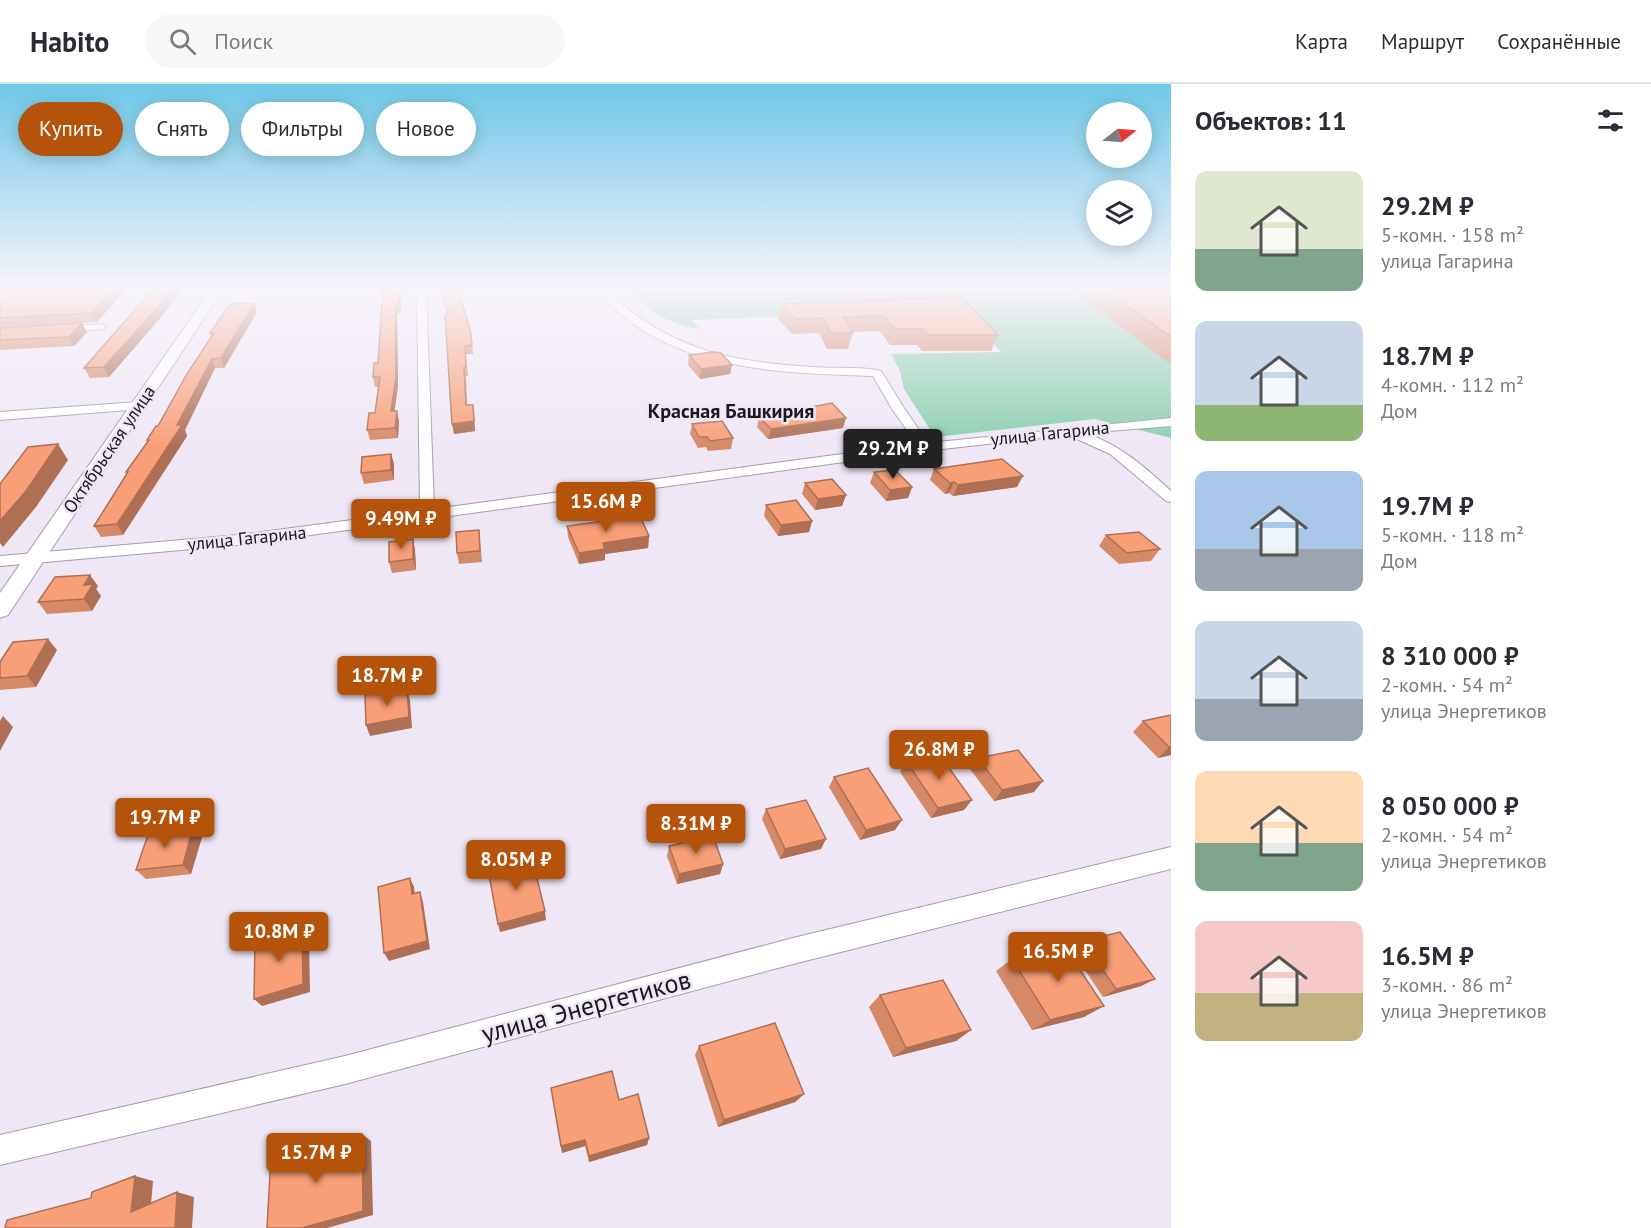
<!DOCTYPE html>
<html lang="ru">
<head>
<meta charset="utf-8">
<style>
	:root { --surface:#fff; --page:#f7f7f7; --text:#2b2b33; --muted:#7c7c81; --line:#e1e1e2; --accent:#b45309 }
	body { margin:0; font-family:"PT Sans",sans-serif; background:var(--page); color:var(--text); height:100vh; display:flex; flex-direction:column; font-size:22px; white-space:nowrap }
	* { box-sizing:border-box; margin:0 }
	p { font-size:20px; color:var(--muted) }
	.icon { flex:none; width:33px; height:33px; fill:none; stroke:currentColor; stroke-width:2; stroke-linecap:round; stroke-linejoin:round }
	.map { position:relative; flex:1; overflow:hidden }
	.drawer { display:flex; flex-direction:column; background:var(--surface); width:480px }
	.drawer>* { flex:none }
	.hud { position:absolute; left:18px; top:18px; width:570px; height:54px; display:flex; gap:12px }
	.needle { width:39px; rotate:73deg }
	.tools { position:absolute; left:1086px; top:18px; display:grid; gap:12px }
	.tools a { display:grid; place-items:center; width:66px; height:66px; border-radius:50%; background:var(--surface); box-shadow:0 3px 15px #0003; font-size:30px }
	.price { position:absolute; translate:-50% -51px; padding:0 14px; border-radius:6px; background:var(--accent); color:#fff; font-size:20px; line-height:39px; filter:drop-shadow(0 2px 3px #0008) }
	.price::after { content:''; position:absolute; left:50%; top:36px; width:18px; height:14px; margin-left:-9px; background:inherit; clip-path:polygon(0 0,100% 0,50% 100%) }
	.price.active { background:#222; color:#fff }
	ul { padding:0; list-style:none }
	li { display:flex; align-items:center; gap:18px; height:150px; padding:0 24px }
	li span { display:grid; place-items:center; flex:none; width:168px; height:120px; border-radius:12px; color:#555 }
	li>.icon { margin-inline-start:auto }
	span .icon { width:72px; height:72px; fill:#fffc; stroke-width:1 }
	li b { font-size:26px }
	h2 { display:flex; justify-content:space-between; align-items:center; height:72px; padding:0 24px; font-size:26px }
	.tag { padding:0 21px; border-radius:27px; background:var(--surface); box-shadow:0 3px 15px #0003; font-size:21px; line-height:54px }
	.tag.active { background:var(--accent); color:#fff }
	header { display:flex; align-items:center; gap:36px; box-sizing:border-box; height:84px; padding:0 30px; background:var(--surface); border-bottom:2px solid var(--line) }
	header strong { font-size:28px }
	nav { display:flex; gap:33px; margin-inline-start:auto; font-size:21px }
	.search { width:420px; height:54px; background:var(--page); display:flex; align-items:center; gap:15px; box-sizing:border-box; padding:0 21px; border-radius:33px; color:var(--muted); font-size:22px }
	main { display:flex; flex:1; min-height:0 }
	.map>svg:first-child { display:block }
</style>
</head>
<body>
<header>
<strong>Habito</strong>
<div class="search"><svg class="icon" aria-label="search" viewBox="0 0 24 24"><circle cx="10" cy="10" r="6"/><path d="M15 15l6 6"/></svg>Поиск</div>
<nav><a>Карта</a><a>Маршрут</a><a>Сохранённые</a></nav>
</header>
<main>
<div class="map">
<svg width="1171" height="1144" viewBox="0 0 1171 1144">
	<rect width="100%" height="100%" fill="#efe7f6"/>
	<path fill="#8bcfaf" d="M631 204H1171V354L1095 335 935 353 904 305 900 287 891 270 1001 268 957 219 832 230 692 236 699 245C673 241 644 228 631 204Z"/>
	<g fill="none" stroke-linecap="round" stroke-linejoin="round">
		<g stroke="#a59dab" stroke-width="2">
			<path id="minor" d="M417 204H426L434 425 917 360 892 325 873 292C786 289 685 288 616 226 609 219 599 212 594 204H603C669 265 724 277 812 283 834 285 859 282 881 287L904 324 928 359 1171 334V342L1085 349C1119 360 1145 383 1171 407V418L1166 417 1110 370 1068 351 925 367 238 461 0 482V472L238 451 420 427Z
				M101 240 105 241V245L60 249 55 246 60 243Z
				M138 318 144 322 142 325 0 336V328Z
				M1171 763V785L793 880 345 1000 0 1081V1051L345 972 793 854Z"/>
		</g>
		<g stroke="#a59dab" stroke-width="2">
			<path id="tertiary" d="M212 204H224L8 531 0 534V509Z"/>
		</g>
		<use href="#minor" fill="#fff" fill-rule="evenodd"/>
		<use href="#tertiary" fill="#fff" fill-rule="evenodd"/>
	</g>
	<path fill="#d68967" d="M0 204H147H127L97 238 0 243Z
		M154 204H183L161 233 109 293 90 294 84 284Z
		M401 204V229L397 230 398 302 394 327 399 337 398 354 370 356 367 346 375 329 378 303H375L373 293 378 279Z
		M1069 204H1171V279H1169Z
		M442 208 461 216 472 258 473 270H466L468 292H466L467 321 474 330 475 347 454 350 447 231Z
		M961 213 998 251 991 267H922L917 261H890L880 247 852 248 853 249 848 265H827L819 249 792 250 778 235 781 220Z
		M254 219 257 228 224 284H215L185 346 187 352 123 451 101 453 94 442 127 389 126 388 148 358 147 356 158 342 211 252 210 249Z
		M0 244 87 248 74 262 0 266Z
		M689 271 732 281 730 290 700 295 688 281Z
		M759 333 843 344 768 355 757 343Z
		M692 340 733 354 731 365 708 367 706 363 698 364 690 350Z
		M391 370 394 380V396L364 400 361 389Z
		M934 385 1017 403 953 412 949 409 945 410 930 396Z
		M874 388 912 403 908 414 886 417 870 399Z
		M805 399 846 411 842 422 815 426 802 410Z
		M766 421 812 437 809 448 778 452 764 432Z
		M567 442 649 452 648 464 605 470V476L579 480 568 453Z
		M1106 451 1160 465 1151 477 1119 480 1099 462Z
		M413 455 415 466 416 486 392 489 389 478Z
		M480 457 482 478 459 480 457 469Z
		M98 502 96 505 101 512 92 527 47 530 38 518Z
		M57 566 36 603 0 606V578Z
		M1171 631V671L1158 674 1133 648 1143 637Z
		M978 674 1034 708 994 717 970 685Z
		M906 677 964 726 931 734 900 688Z
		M834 693 895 746 860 756 829 703Z
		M766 725 821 765 780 775 762 735Z
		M202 753 191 790 146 795 136 786Z
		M669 762 723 780 720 790 677 800 667 772Z
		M1083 857 1155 895 1141 902 1103 913 1071 865Z
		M1012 875 1084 933 1032 946 996 887Z
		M880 911 971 946 956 957 893 973 869 923Z
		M699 962 804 1010 795 1018 718 1043 695 971Z
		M551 1004 619 1016 649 1054 647 1061 589 1078 585 1062 562 1069Z"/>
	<path fill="#ae6f54" d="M116 204H127L97 238 92 229Z
		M173 204H183L161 233 109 293 104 283Z
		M399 204H401V229L399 221Z
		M254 219 257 228 224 284 221 274Z
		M395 221 397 230 398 302 393 338 391 327Z
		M82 239 87 248 74 262 69 253Z
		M212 275 215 284 185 346 187 352 123 451 117 440 177 341Z
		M732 281 730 290 700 295 701 285Z
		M473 321 475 347 454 350 452 340Z
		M397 327 399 337 398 354 395 344Z
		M846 334 843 344 768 355 771 345Z
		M58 360 68 376 36 423 3 463 0 459V437Z
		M391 370 394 380V396L391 386Z
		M1023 392 1017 403 953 412 958 401Z
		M954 398 949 409 945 410 950 399Z
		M912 403 908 414 886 417 890 406Z
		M846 411 842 422 815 426 818 415Z
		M812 437 809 448 778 452 781 441Z
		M649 452 648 464 605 470V476L579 480V469L603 459Z
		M413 455 415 466 416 486 413 475Z
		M90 491 98 502 96 505 101 512 92 527 84 515V501Z
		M48 555 57 566 36 603 27 592Z
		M407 605 410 616 412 644 370 652 366 641Z
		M3 632 13 643 0 667V637Z
		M1169 663H1171V671L1158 674Z
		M1043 697 1034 708 994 717 1002 706Z
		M972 716 964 726 931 734 938 724Z
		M902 736 895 746 860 756 866 746Z
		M193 743 202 753 191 790 183 781Z
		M826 755 821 765 780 775 785 765Z
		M723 780 720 790 677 800 679 790Z
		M410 794 414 803 416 820 412 810Z
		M420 808 423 818 430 865 389 877 384 869Z
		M545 827 546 836 500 848 498 840Z
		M302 843 309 852 310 908 262 922 254 915Z
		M1155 895 1141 902 1103 913 1116 905Z
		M1104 922 1084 933 1032 946 1050 936Z
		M971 946 956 957 893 973 906 964Z
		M804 1010 795 1018 718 1043 724 1036Z
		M362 1050 371 1057 373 1131 327 1144H302Z
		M649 1054 647 1061 589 1078V1072Z
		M585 1056V1062L562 1069 561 1062Z
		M135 1092 153 1097 150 1132 131 1128Z
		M177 1108 194 1113 192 1144H175Z"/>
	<path fill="#f99f78" stroke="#ae6f54" stroke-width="1.5" d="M0 204H116L92 229 0 234Z
		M154 204H173L157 224 104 283 84 284Z
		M383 204H399V221H395L396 292 391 327H397L395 344 367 346 369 329H375L380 293H373L374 279H378Z
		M442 204H460L461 215 471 249 472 261 465 262 466 283H464L466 321H473L474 337 452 340 445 231H448L442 208Z
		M1101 204H1171V253Z
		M961 213 998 251H928L923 245H895L884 232 843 233 853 249H831L823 234 795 235 781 220Z
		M234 219H254L221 274 212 275 177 341H182L117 440 94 442 128 388H126L149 356H147L156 342H158L187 290 214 249H210L228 223Z
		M82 239 69 253 0 256V244Z
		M713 268 721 269 732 281 701 285 689 271Z
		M832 319 846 334 771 345 759 333Z
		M722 337 733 354 710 357 707 353H699L692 340Z
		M58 360 26 407 0 437V400L28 363Z
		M391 370V386L361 389 362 373Z
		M1002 375 1023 392 958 401 954 398 950 399 934 385Z
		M895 386 912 403 890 406 874 388Z
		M832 395 846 411 818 415 805 399Z
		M796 416 812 437 781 441 766 421Z
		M640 432 649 452 603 459 605 465 579 469 567 442Z
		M479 446 480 467 457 469 456 448Z
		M1139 448 1160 465 1127 469 1106 451Z
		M413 455V475L389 478V458Z
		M90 491 84 501 93 500 84 515 38 518 55 493Z
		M48 555 27 592 0 594V578L13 558Z
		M407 605 409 633 366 641 365 611Z
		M1171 631V663H1169L1143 637Z
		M1018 666 1043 697 1002 706 978 674Z
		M939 670 972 716 938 724 906 677Z
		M868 684 902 736 866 746 834 693Z
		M806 716 826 755 785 765 766 725Z
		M193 743 183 781 136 786 149 748Z
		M713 752 723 780 679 790 669 762Z
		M532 774 545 827 498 840 488 785Z
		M410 794 412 810 420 808 427 857 384 869 378 803Z
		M302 843 303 900 254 915 255 858Z
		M1120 848 1155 895 1116 905 1083 857Z
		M1064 862 1104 922 1050 936 1012 875Z
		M943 896 971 946 906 964 880 911Z
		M775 939 804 1010 724 1036 699 962Z
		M612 987 619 1016 638 1010 649 1054 589 1072 585 1056 561 1062 551 1004Z
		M362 1050 363 1127 302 1144H267L271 1072Z
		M135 1092 131 1128 177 1108 175 1144H5L7 1136 91 1114 92 1108Z"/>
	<linearGradient id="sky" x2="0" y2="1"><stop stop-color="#6ec8e8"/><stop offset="0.56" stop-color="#f8f4fb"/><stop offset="1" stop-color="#f8f4fb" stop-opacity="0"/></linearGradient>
	<rect width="1171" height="364" fill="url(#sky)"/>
	<g text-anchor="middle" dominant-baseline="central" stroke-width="5" stroke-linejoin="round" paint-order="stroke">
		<g font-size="18" fill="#1c191e" stroke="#efe7f6">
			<text transform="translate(1050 349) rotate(-6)">улица Гагарина</text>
			<text transform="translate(109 365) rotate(-56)">Октябрьская улица</text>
			<text transform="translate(247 454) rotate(-6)">улица Гагарина</text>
		</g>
		<g font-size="20" font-weight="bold" fill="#1c191e" stroke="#efe7f6">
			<text x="731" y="327">Красная Башкирия</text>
		</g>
		<g font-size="26" fill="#1c191e" stroke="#efe7f6">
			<text transform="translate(586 922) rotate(-15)">улица Энергетиков</text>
		</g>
	</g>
</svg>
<div class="tools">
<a><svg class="needle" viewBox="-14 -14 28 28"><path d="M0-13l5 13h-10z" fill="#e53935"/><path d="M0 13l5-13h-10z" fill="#7c7c81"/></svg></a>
<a><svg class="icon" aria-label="layers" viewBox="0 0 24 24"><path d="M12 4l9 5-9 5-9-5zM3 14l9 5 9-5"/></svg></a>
</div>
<b class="price active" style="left:893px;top:396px">29.2M ₽</b>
<b class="price" style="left:606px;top:449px">15.6M ₽</b>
<b class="price" style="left:401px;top:466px">9.49M ₽</b>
<b class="price" style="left:387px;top:623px">18.7M ₽</b>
<b class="price" style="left:939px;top:697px">26.8M ₽</b>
<b class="price" style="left:165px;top:765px">19.7M ₽</b>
<b class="price" style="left:696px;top:771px">8.31M ₽</b>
<b class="price" style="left:516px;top:807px">8.05M ₽</b>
<b class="price" style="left:279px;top:879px">10.8M ₽</b>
<b class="price" style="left:1058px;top:899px">16.5M ₽</b>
<b class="price" style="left:316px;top:1100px">15.7M ₽</b>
<div class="hud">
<a class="tag active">Купить</a>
<a class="tag">Снять</a>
<a class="tag">Фильтры</a>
<a class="tag">Новое</a>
</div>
</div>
<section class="drawer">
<h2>Объектов: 11<svg class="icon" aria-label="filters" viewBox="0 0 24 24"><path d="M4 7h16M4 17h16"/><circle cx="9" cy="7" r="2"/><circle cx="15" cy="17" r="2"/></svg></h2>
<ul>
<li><span style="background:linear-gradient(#dfe7d0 65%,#7fa58c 0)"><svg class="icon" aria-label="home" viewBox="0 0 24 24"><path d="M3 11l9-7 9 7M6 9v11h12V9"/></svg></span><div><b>29.2M ₽</b><p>5-комн. · 158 m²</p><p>улица Гагарина</p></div></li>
<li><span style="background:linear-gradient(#c9d6e8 70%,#8fb573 0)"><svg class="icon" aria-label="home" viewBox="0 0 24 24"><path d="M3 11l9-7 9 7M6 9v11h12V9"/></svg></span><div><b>18.7M ₽</b><p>4-комн. · 112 m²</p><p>Дом</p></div></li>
<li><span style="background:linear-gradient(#a9c7e8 65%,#9aa5b1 0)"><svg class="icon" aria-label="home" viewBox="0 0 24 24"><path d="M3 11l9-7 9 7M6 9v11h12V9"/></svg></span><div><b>19.7M ₽</b><p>5-комн. · 118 m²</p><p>Дом</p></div></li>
<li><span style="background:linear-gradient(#c9d6e8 65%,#9aa5b1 0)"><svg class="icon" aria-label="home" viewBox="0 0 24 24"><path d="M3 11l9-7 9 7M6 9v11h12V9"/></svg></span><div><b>8 310 000 ₽</b><p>2-комн. · 54 m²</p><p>улица Энергетиков</p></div></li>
<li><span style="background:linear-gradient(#ffd9b3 60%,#7fa58c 0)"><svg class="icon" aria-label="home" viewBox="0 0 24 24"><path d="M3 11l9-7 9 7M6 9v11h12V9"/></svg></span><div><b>8 050 000 ₽</b><p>2-комн. · 54 m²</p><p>улица Энергетиков</p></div></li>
<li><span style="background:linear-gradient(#f6c9c9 60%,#c2b280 0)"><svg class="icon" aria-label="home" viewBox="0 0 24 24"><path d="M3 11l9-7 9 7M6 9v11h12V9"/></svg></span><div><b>16.5M ₽</b><p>3-комн. · 86 m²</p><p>улица Энергетиков</p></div></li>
</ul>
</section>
</main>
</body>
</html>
